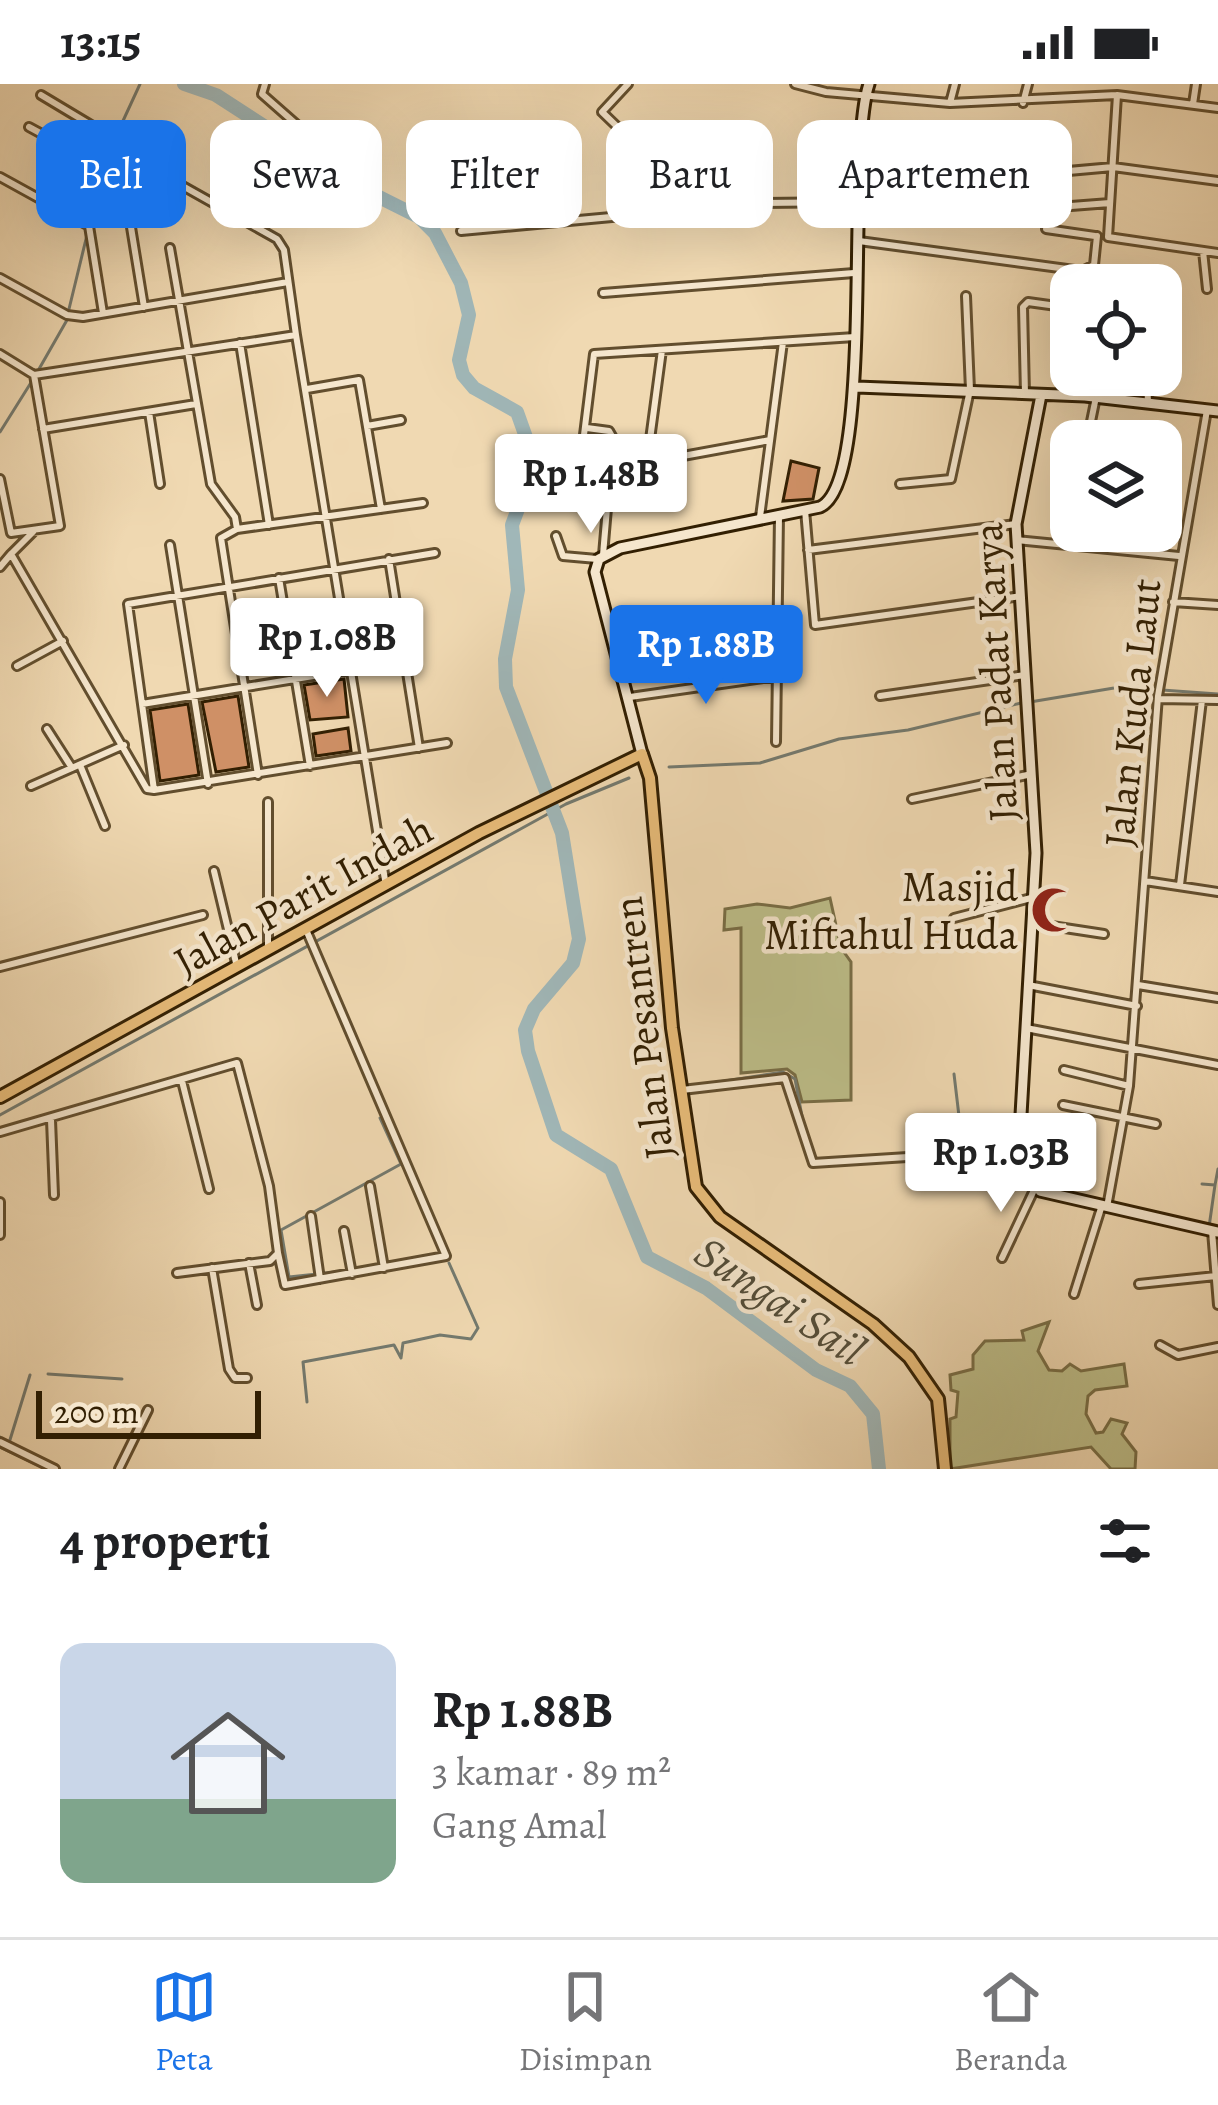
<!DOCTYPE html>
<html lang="id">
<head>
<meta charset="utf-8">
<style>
	:root { --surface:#fff; --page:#f2f2f2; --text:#202124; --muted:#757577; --line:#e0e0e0; --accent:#1a73e8 }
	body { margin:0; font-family:Alegreya,serif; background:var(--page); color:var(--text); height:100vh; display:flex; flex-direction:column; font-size:45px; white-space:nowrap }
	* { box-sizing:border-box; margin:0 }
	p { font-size:39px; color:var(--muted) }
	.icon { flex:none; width:66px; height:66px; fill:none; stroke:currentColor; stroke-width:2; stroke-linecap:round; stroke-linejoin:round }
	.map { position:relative; height:1385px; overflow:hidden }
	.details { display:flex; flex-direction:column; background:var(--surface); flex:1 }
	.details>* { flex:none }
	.banner { position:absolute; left:36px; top:36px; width:1146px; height:108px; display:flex; gap:24px }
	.controls { position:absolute; left:1050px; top:180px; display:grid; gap:24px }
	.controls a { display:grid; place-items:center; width:132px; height:132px; border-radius:24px; background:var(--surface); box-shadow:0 12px 48px #0002; font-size:60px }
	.scale { position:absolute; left:36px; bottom:30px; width:225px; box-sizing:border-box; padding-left:12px; border:6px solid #321f02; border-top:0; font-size:33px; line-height:42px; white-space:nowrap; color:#321f02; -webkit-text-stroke:9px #f5e6cd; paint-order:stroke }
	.price { position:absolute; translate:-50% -102px; padding:0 27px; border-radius:12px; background:#fff; color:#222; font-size:39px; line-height:78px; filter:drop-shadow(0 3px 6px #0008) }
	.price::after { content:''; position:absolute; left:50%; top:72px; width:36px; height:27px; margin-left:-18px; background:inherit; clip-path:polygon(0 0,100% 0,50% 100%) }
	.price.on { background:var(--accent); color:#fff }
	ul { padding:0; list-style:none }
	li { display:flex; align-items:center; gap:36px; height:300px; padding:0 60px }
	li+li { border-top:3px solid var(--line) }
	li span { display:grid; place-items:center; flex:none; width:336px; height:240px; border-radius:24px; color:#555 }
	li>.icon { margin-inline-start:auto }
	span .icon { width:144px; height:144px; fill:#fffc; stroke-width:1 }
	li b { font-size:51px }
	h2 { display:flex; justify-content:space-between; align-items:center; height:144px; padding:0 60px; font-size:51px }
	.chip { padding:0 42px; border-radius:24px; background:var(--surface); box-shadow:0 12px 48px #0002; font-size:42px; line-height:108px }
	.chip.on { background:var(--accent); color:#fff }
	.status { display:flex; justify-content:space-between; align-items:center; height:84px; padding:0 60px; background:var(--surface); direction:ltr }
	.status svg { height:33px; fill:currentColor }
	.tab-bar { display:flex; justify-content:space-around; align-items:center; height:168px; border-top:3px solid var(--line); background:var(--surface); font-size:33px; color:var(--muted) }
	.tab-bar a { display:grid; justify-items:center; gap:6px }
	.tab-bar .on { color:var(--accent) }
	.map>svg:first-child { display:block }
</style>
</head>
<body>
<div class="status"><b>13:15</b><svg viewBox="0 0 49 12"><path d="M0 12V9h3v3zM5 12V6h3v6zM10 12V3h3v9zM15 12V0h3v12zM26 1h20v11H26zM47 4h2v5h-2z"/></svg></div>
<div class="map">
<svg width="1218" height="1385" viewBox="0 0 1218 1385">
	<rect width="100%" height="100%" fill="#f0d9b2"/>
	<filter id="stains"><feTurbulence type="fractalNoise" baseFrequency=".00167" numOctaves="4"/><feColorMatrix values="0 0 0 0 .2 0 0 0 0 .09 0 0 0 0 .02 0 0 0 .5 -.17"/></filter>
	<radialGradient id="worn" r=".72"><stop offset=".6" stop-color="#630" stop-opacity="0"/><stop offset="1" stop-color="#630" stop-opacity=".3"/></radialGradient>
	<path fill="#bdbe89" stroke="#786e46" stroke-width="3" d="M830 814 841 864 851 878V1016L802 1018 795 991 787 985 741 989V844L724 846 725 825 757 820 790 824Z
		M1049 1238 1038 1267 1049 1286 1062 1287 1070 1280 1081 1287 1124 1280 1127 1302 1095 1306 1088 1312 1086 1330 1096 1349 1103 1348 1111 1335 1127 1339 1122 1350 1136 1368 1135 1385H1111L1091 1363 950 1385V1335L956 1333 958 1308 951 1306 950 1291 973 1285V1271L985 1257 1024 1256 1022 1247Z"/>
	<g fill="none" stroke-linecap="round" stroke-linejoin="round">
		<path stroke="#747a6f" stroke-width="3" d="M104 78 140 0
			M91 135 101 85
			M69 225 87 151
			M39 285 67 236
			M0 348 32 297
			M1030 618 1120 603 1218 610
			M669 683 760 679 839 655 908 646 1021 619
			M326 901 370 1002
			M954 990 963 1066
			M692 1002 783 988 795 995 804 1043
			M0 1031 566 720 629 694
			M927 1069 956 1066
			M1202 1100 1215 1101 1209 1143
			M1040 1101 1071 1110
			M1215 1101 1218 1085
			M345 1187 289 1193 281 1146 401 1080 380 1034
			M48 1290 122 1295
			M307 1318 303 1278 394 1261 401 1274 403 1259 440 1251 471 1255 478 1244 449 1179
			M0 1353 9 1359 30 1291
			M0 1363 46 1385"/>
		<path stroke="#a0b7b8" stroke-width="14" d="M184 0 216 11 355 101 419 133 435 149 461 199 469 231 459 276 463 291 474 304 517 328 532 370V387L512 441 518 506 505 575 506 603 562 749 579 855 573 879 534 925 525 946 528 967 556 1051 611 1085 647 1173 706 1204 816 1286 850 1302 873 1330 879 1385"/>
	</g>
	<path fill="#cf9066" stroke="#321f02" stroke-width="3" d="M791 377 819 384 813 415 783 417Z
		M344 595 348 633 310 636 304 601Z
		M238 612 249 683 216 688 202 618Z
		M188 620 199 691 160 697 150 626Z
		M348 644 351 667 316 672 313 650Z"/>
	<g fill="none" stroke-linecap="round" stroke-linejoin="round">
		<g stroke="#624e2e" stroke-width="12">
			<path id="street" d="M265 0 262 10 304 47 360 80
				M628 0 602 28 631 56
				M795 0 826 8 950 19 1117 11 1218 24
				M41 11 111 53 99 79
				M1117 11 1108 153 1218 169
				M950 19 955 0
				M1023 19 1028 0
				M1193 20 1196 0
				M29 43 123 94 156 87 277 155 284 166 296 251
				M670 48 687 66 756 74 762 119
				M859 83 1012 92 1113 83 1218 97
				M0 93 89 142 103 229
				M123 94 144 223
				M1071 122 1110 119
				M1046 145 1095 152
				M461 147 762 119 857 118
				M859 157 1082 187 1094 181 1097 152
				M170 164 211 400 235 433 237 445
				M1203 167 1207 205
				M0 194 67 231 83 233 288 198
				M603 209 854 189
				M240 259 269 441
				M0 270 34 291
				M34 291 296 251 386 802
				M1085 291V312
				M1147 291 1148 319
				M307 305 359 296 381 425
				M1025 310 1023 223 1028 218 1071 224
				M149 328 160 400
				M367 342 401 336
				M587 344 609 347 613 354 603 471
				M43 345 196 320
				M770 356 585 390 580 383 594 270 855 253
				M1087 357 1096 313
				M647 378 662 266
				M0 395 11 449 60 442 34 291
				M900 400 951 395 970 306 966 212
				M805 426 815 541 1021 512
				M760 433 783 258
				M33 448 11 470 147 705 154 706
				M556 452 563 472 597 475
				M1016 456 1179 472
				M170 461 208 700
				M808 466 1016 440
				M389 475 419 664
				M0 483 11 470
				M279 494 310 682
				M1173 518 1218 521
				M17 582 63 557
				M880 612 1025 591
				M630 613 777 592
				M1158 615 1218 616
				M142 620 405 577
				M47 645 72 684
				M776 658 779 431
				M80 681 105 742
				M258 691 221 454 237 445 423 419
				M31 702 124 661
				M154 706 128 520 435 469
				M154 706 447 659
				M912 715 1032 690
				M268 718V864
				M214 787 237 883
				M1145 797 1218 808
				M1180 801 1202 616
				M954 834 1031 814
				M1032 839 1104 850
				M0 883 203 831
				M1028 901 1137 922
				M1138 901 1218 914
				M1026 944 1218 981
				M1064 986 1129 1002
				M182 997 209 1105
				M682 1006 785 994 813 1079 1019 1066
				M1063 1021 1156 1040
				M51 1036 54 1111
				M0 1048 237 979 269 1102 278 1169 270 1177 177 1189
				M370 1102 384 1184
				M0 1118V1151
				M1107 1123 1129 1002 1158 612 1207 326
				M311 1132 320 1195
				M344 1147 352 1190
				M1212 1147 1218 1221
				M278 1169 285 1201 446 1172 307 848
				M1002 1174 1035 1104
				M249 1179 257 1221
				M212 1184 229 1285 235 1294H247
				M1139 1200 1216 1192
				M1074 1210 1102 1121
				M1160 1261 1178 1271 1218 1263
				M0 1358 55 1385
				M119 1385 148 1326"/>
		</g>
		<g stroke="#321f02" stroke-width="15">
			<path id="secondary" d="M857 303 1085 312 1218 327
				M1041 311 1016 440 1036 769 1019 1066 1040 1107 1218 1148
				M642 670 595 488 599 475 620 464 820 423C876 397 845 72 869 0"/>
		</g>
		<g stroke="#321f02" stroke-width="16">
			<path id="primary" d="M0 1013 479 749 642 670 650 694 672 944 696 1103 720 1133 873 1240 909 1273 938 1315 945 1385"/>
		</g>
		<use href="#street" stroke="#f5e6cd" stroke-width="6"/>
		<use href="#secondary" stroke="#f5e6cd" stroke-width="9"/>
		<use href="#primary" stroke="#e8bc79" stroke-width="10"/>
	</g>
	<defs>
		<g id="mosque-bare" transform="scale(3.6)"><path d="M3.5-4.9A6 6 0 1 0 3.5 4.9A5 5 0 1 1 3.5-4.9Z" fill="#8f2418" stroke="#f5e6cd" stroke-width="2.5" paint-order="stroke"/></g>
	</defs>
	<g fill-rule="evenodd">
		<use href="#mosque-bare" x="1054" y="826"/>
	</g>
	<g text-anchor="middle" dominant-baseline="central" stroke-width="9" stroke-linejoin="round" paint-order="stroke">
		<g font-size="42" fill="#321f02" stroke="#f5e6cd">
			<text transform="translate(995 588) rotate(-93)">Jalan Padat Karya</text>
			<text transform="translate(1132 629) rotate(-84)">Jalan Kuda Laut</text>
			<text transform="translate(303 811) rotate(-29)">Jalan Parit Indah</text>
			<text transform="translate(643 944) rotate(-97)">Jalan Pesantren</text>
		</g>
		<g font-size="42" fill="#321f02" stroke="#f5e6cd" text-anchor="end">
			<text x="1018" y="802">Masjid<tspan x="1018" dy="48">Miftahul Huda</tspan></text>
		</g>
		<g font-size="45" font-style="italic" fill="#534d39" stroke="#f5e6cd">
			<text transform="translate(780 1217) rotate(34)">Sungai Sail</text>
		</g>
	</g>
	<rect width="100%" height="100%" filter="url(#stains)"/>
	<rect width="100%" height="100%" fill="url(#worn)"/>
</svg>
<div class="controls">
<a><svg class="icon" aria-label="locate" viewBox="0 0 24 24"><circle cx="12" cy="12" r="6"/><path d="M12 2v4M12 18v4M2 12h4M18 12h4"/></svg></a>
<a><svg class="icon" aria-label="layers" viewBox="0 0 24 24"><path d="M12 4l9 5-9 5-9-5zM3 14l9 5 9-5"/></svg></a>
</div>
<div class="scale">200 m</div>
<b class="price" style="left:591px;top:452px">Rp 1.48B</b>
<b class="price" style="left:327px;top:616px">Rp 1.08B</b>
<b class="price on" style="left:706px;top:623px">Rp 1.88B</b>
<b class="price" style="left:1001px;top:1131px">Rp 1.03B</b>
<div class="banner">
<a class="chip on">Beli</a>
<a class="chip">Sewa</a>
<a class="chip">Filter</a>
<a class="chip">Baru</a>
<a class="chip">Apartemen</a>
</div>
</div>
<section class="details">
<h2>4 properti<svg class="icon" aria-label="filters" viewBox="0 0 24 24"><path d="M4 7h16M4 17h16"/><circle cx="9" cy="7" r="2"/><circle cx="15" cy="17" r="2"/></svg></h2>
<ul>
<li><span style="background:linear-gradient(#c9d6e8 65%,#7fa58c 0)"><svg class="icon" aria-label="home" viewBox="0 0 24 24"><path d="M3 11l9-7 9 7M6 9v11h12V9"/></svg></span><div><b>Rp 1.88B</b><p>3 kamar · 89 m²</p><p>Gang Amal</p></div></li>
</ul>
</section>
<nav class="tab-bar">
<a class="on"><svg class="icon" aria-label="map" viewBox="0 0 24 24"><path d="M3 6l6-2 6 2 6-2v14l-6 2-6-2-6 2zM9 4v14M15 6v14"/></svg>Peta</a>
<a><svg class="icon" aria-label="saved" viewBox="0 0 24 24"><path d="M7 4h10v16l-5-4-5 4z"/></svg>Disimpan</a>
<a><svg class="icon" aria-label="home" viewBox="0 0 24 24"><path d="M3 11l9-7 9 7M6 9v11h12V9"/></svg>Beranda</a>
</nav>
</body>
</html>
